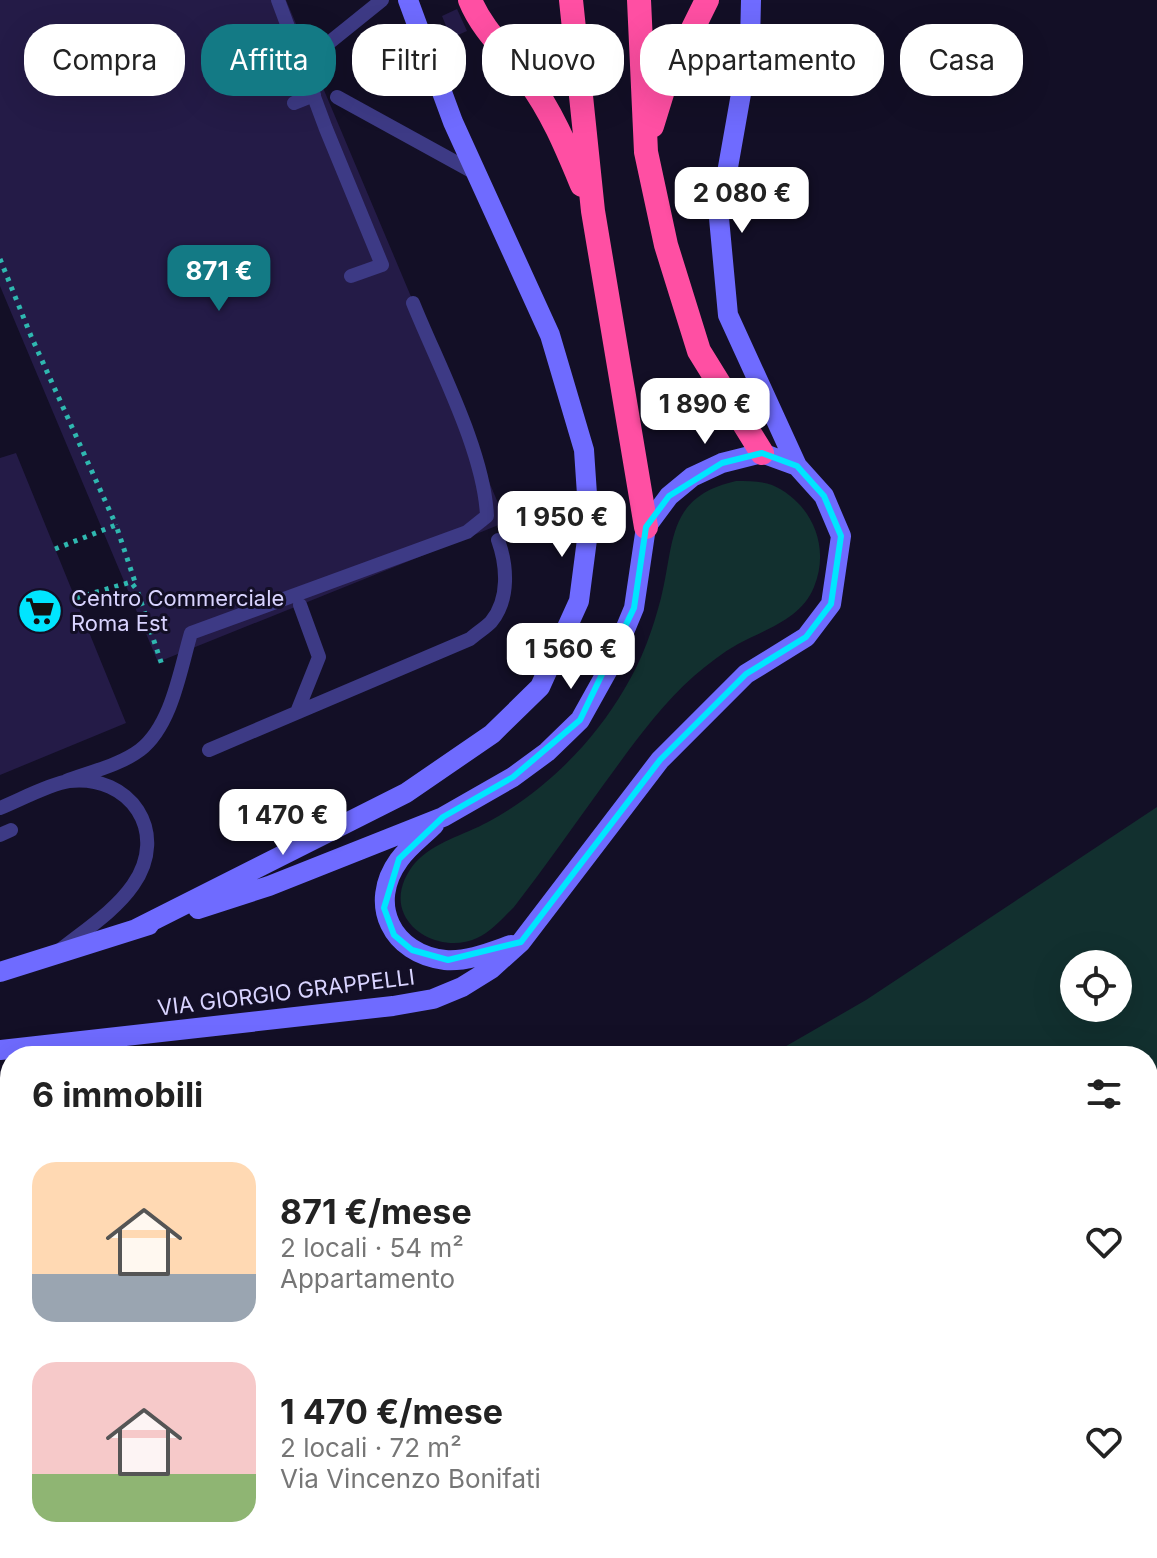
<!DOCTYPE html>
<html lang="it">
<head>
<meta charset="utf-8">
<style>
	:root { --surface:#fff; --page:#f2f2f2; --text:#222; --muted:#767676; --accent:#137a85 }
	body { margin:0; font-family:Inter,sans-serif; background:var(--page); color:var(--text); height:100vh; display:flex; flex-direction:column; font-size:30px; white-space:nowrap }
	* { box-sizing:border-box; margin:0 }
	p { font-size:26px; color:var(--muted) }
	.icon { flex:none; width:44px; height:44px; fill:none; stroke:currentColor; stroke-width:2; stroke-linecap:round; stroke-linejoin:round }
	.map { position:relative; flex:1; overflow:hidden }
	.details { position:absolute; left:0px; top:1046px; width:1158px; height:512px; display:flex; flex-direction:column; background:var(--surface); border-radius:32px 32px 0 0; box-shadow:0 8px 32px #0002 }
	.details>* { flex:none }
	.banner { position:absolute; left:24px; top:24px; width:1110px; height:72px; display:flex; gap:16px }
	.tools { position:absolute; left:1060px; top:950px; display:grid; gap:16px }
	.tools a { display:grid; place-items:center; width:72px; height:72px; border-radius:50%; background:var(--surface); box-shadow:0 8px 32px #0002; font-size:40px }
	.price { position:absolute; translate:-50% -68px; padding:0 18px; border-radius:16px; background:#fff; color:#222; font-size:26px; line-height:52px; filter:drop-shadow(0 2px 4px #0008) }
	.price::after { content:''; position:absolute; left:50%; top:48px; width:24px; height:18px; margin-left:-12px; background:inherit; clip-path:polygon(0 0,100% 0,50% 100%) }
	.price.current { background:var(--accent); color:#fff }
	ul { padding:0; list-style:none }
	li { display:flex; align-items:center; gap:24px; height:200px; padding:0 32px }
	li span { display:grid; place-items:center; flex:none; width:224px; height:160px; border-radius:24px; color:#555 }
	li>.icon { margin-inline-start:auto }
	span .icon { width:96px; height:96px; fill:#fffc; stroke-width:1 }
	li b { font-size:34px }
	h2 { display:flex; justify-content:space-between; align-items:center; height:96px; padding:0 32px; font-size:34px }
	.tag { padding:0 28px; border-radius:32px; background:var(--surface); box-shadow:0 8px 32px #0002; font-size:28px; line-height:72px }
	.tag.current { background:var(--accent); color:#fff }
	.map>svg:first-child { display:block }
</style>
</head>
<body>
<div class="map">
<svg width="1157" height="1558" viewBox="0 0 1157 1558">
	<rect width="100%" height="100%" fill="#130f26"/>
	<path fill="#12302f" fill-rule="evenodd" d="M736 481C748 481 761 481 772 485 811 502 831 546 814 587 801 619 766 629 738 644 722 653 708 664 694 676 658 708 632 746 604 784 574 825 545 867 514 907 503 918 491 932 477 938 452 950 416 940 404 914 396 897 403 877 415 863 434 842 464 835 488 822 545 791 593 743 625 688 642 660 653 629 661 598 675 542 666 497 736 481Z
		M1157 807V1558H461L453 1548H1148V1056H769L866 1000ZM1118 964V1008H1074V964Z"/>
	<path fill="#241b47" d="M0 0H286L506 522 158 662 0 286Z
		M457 9 467 31 451 38 442 16Z
		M16 453 126 723 0 775V458Z
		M0 1361 10 1363V1548H87L83 1558H32L0 1545Z
		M188 1548 227 1550 271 1548 264 1558H186L191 1550Z"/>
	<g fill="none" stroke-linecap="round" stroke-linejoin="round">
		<path stroke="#2fb8b0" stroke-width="5" stroke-dasharray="4 6" stroke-linecap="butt" d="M0 259 31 336 116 525
			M55 549 116 525 136 585
			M76 598 131 582 137 590 162 665"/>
		<path stroke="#3d3a85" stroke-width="14" d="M272 45 293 36
			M320 50 382 0
			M337 97 477 174
			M294 103 314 95
			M297 712 319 657 300 605
			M209 750 470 639C477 633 485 628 491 622 510 599 507 565 498 540
			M66 781C90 772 120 765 140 750 172 725 180 670 191 633L467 532 487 516C484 451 438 365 413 303
			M0 808C20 800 49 784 69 781 130 774 170 832 133 885 115 911 85 930 60 950
			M0 835 11 830"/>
		<path stroke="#3d3a85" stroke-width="20" d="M333 1558 340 1548"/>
		<path stroke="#6f6bff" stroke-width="20" d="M434 825C423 836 408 847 399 860 367 904 392 954 445 960 467 962 491 952 511 945
			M198 909 269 886 443 817 513 777 547 752 580 720 609 668 634 608 646 527 669 496 692 477 722 463 762 453 797 466
			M136 929 406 793 492 734 540 687 579 601 589 524 584 450 550 335 453 122 408 0
			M0 972 149 925
			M0 1050 393 1006 433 999 462 987 491 969 521 942 660 760 746 674 806 637 831 604 841 536 824 496 797 466 728 315 719 218 750 43 751 0
			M78 1056 117 1045
			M0 1101 10 1092"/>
		<path stroke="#ff4fa3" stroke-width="24" d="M470 0C483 32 509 53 528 80 552 112 567 149 582 185
			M571 0 593 211 646 527
			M639 0 646 152 666 245 699 351 762 453
			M652 126 664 87 707 0"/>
		<path stroke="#3d3a85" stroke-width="14" d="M278 0 326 129 382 265 351 276"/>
	</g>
	<path fill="none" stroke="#00e5ff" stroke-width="6" stroke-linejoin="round" d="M762 453 797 466 824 496 841 536 831 604 806 637 746 674 660 760 521 942 448 960 412 950 394 935 384 908 399 859 443 817 513 777 580 720 634 608 646 527 669 496 722 463Z"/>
	<defs>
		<g id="supermarket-disc" transform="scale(2.3)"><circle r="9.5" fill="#00e5ff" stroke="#130f26"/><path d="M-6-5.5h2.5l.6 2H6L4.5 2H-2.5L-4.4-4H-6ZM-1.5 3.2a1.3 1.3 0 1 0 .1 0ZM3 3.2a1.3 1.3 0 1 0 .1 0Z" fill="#111"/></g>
	</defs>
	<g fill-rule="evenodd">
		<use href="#supermarket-disc" x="40" y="611"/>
	</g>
	<g text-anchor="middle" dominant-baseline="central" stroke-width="6" stroke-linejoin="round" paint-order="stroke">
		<g font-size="22" fill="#d9d4ff" stroke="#130f26" text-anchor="start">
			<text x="71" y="598">Centro Commerciale<tspan x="71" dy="25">Roma Est</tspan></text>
		</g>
		<g font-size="22" fill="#d9d4ff" stroke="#130f26">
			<text transform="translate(286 992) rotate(-7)">VIA GIORGIO GRAPPELLI</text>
		</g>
	</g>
</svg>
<div class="tools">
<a><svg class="icon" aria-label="locate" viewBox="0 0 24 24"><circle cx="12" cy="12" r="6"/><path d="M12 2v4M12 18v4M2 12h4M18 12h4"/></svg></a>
</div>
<b class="price" style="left:742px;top:235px">2 080 €</b>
<b class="price current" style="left:219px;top:313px">871 €</b>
<b class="price" style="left:705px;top:446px">1 890 €</b>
<b class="price" style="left:562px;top:559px">1 950 €</b>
<b class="price" style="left:571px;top:691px">1 560 €</b>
<b class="price" style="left:283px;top:857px">1 470 €</b>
<div class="banner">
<a class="tag">Compra</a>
<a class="tag current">Affitta</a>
<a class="tag">Filtri</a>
<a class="tag">Nuovo</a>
<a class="tag">Appartamento</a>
<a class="tag">Casa</a>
</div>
<section class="details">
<h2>6 immobili<svg class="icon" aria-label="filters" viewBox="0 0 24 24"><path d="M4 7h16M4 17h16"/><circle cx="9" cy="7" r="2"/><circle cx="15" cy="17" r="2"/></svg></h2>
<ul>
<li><span style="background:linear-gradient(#ffd9b3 70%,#9aa5b1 0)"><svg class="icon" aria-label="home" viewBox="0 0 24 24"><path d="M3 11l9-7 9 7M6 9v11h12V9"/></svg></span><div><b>871 €/mese</b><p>2 locali · 54 m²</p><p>Appartamento</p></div><svg class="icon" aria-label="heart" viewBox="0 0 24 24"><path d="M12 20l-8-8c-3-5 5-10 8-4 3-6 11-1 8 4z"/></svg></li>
<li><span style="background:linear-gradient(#f6c9c9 70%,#8fb573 0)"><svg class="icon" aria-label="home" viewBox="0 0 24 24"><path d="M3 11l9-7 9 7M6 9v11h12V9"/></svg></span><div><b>1 470 €/mese</b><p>2 locali · 72 m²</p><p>Via Vincenzo Bonifati</p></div><svg class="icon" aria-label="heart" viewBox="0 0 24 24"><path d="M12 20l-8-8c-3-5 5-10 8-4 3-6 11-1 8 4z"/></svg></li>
</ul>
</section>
</div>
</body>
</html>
